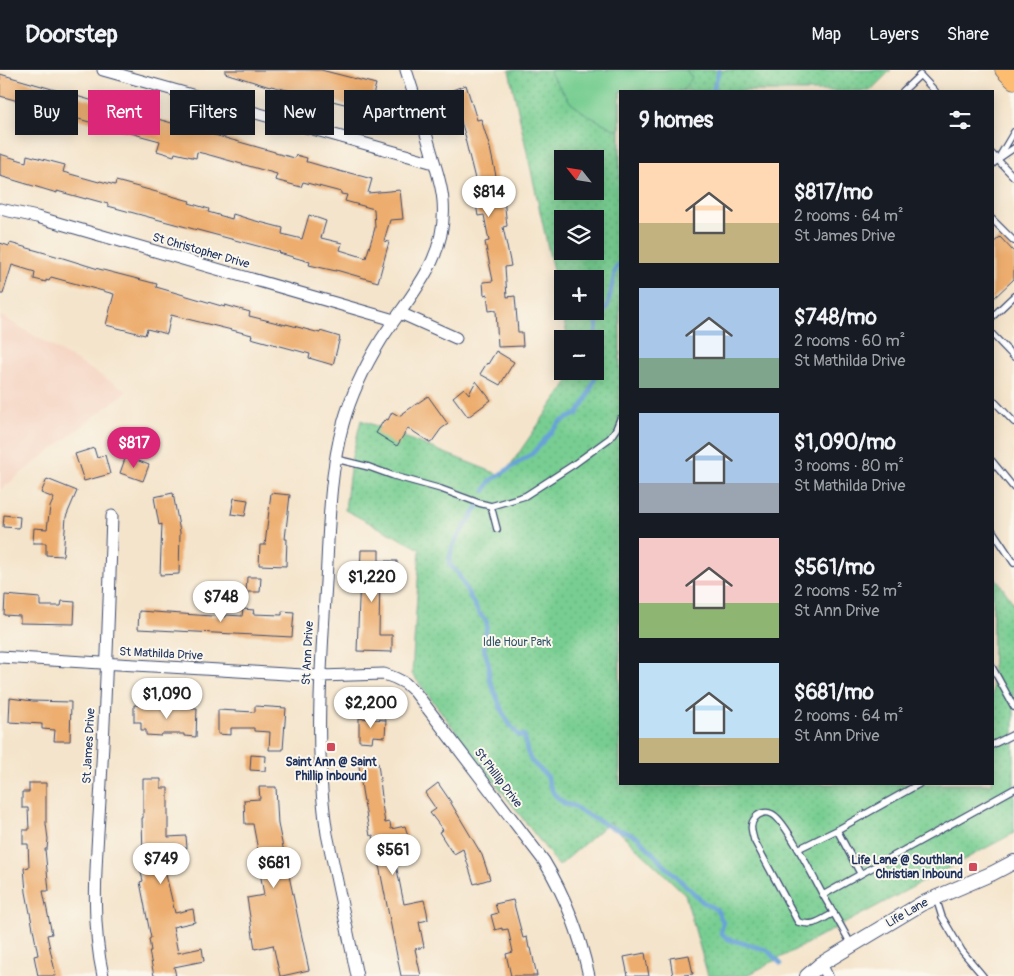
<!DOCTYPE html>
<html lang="en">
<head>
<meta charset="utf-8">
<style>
	:root { --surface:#171b24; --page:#242831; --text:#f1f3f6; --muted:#9ea1a6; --line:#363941; --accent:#db2777 }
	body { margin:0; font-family:Pangolin,sans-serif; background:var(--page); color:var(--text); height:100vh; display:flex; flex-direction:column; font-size:19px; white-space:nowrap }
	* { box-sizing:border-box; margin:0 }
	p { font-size:16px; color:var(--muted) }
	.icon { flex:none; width:28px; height:28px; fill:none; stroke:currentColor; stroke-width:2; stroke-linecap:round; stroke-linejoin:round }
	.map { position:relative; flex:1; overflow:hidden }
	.side { position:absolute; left:619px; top:20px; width:375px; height:695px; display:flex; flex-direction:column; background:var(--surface); border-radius:0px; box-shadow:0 2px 12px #0003 }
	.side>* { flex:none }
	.hud { position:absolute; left:15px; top:20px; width:475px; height:45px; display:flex; gap:10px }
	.needle { width:32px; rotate:300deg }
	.tools { position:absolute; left:554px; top:80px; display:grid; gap:10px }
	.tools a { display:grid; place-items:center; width:50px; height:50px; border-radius:0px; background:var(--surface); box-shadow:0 2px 12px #0003; font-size:25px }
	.price { position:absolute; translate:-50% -42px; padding:0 11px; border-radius:18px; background:#fff; color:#222; font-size:16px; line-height:32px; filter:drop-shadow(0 1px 2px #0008) }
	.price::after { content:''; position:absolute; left:50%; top:30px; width:15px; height:11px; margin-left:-8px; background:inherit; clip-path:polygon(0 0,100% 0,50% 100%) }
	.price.selected { background:var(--accent); color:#fff }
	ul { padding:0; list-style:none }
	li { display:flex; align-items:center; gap:15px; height:125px; padding:0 20px }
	li span { display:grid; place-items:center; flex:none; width:140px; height:100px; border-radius:0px; color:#555 }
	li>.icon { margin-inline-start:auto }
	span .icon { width:60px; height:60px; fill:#fffc; stroke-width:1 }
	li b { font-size:21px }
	h2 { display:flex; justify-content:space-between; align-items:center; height:60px; padding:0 20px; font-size:21px }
	.pill { padding:0 18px; border-radius:0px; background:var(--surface); box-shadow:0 2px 12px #0003; font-size:18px; line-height:45px }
	.pill.selected { background:var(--accent); color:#fff }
	header { display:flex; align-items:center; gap:30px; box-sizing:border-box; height:70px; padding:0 25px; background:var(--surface); border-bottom:1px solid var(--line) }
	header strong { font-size:24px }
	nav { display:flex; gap:28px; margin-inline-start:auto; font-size:18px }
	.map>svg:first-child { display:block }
</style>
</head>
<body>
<header>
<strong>Doorstep</strong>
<nav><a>Map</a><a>Layers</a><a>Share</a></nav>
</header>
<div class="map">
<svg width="1014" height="906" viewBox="0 0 1014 906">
	<defs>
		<pattern id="grass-dots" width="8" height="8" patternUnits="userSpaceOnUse" patternTransform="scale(1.25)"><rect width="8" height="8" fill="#78ce92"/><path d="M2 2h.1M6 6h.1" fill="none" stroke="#67b180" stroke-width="1.8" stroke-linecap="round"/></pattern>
	</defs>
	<rect width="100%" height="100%" fill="#fbf7ec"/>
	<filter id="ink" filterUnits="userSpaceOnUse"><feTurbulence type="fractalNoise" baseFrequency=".02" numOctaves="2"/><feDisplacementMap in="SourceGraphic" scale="10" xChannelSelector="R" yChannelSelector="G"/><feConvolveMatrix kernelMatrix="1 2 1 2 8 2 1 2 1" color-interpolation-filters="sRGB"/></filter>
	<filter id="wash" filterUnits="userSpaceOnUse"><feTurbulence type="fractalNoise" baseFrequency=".0096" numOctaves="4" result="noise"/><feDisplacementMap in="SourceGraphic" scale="20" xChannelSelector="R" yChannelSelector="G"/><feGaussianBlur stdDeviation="1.12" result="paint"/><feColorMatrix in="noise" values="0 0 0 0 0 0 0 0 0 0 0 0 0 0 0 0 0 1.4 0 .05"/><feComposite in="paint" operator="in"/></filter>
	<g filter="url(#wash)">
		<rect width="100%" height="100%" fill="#f4e4cb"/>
		<path fill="#f5d3c1" d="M0 245 127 321 0 420Z"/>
		<path fill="url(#grass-dots)" stroke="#4a7e78" fill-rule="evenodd" d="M509 0H891L870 21H620V714H992L993 504 1014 534V763L746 906H708L685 824 609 752 559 796 412 604 420 479 345 440 351 391 361 350 503 406 575 301H595V269H568ZM562 89H595V121H562ZM562 149H595V181H562ZM562 209H595V241H562Z"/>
		<path fill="#78ce92" stroke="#4a7e78" d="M553 0H686L692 8 682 21H620V59L616 60 589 46 571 33 550 3Z"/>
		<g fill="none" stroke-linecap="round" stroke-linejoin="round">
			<path stroke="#68a2d7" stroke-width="4.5" d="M713 21 719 0
				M595 271 597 253 608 235 616 197 620 193
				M485 421 490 411 532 384 560 352 577 344 586 330 595 308 594 301
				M478 436C467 458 451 467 449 494L458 503 471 529 479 543 487 552 484 579 489 595V608L503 643 510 655 519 666 524 665 527 681 531 691 548 707 549 714 554 724 565 734 574 736 578 740 612 758 623 761 638 767 662 793 703 832 717 840 723 852 721 863 728 869 767 880 781 894
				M992 511H994"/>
		</g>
		<g id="blocks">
			<path fill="#edad6e" d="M225 0H321L376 14 369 40 271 16 270 17 225 3Z
				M0 4 104 34 106 29 116 32 115 37 275 82V83L295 88 296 85 307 88 306 92H308L346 103V102L372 109 368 123 400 120 403 149 390 150 384 171 389 172 378 212 336 200V201L309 195 310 192 279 183 280 182 156 149 108 136V134L86 128V129L57 121V123L0 106V84L26 92 27 85 65 95 63 102 99 112 100 111 115 115 116 111 190 131 189 133 209 139 208 142 232 149 233 144 252 150 283 158 282 164 302 169 309 145 326 151 321 168 342 173 340 180 366 188 375 158 374 139 345 131 347 125 341 124V122L303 112 301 117 275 110 277 104 206 84 197 82 196 88 175 83 174 86 157 81 160 71 71 47 69 54 53 50 55 41 0 26Z
				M466 15 477 50 481 49 490 78 501 129H504L507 156 503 157 511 196 505 197 507 227 515 226 518 262H522L523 276 498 277 496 240 489 241 487 224 484 225 483 212 493 211 485 172 489 171 484 145 478 146 476 134 481 133 465 69 466 68 460 48 456 49 447 22Z
				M1000 167 1014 182V209L992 230V174Z
				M0 173 9 176 10 173 63 188 95 198 157 214 156 217 225 237V235L250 242 249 246 286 255V254L320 263V261L340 267 333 295 309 288 310 284 251 268 252 265 171 245 167 264 147 259 145 265 106 255 114 224 51 207 49 211 46 210V212L34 209 35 202 12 195 3 224H0Z
				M496 281 514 292 500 315 480 304 487 293 488 294Z
				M476 311 491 330 468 347 453 327 464 318 469 324Z
				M428 326 448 354 441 359 431 373 408 358 397 376 376 363 384 350 385 351 386 349 388 350 392 342 399 346Z
				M94 378 97 388 105 385 110 404 84 411 75 384Z
				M126 386 149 395 143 411 120 403Z
				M47 409 77 421 66 447 63 486 46 485V473H33L34 458 47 459 50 437 54 428 41 423Z
				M173 423 180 462 179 504 160 505 162 454 159 455 154 427Z
				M271 423 290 425 285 469H287L286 496 259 495 260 475H265Z
				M234 428 248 430 245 446 231 444Z
				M4 445 20 447 19 458 3 457Z
				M361 480H379V491H397V503L380 502 379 565H392V582L357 581Z
				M247 507H261L260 522H246Z
				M5 525 40 528V536H61L62 531 75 532 74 554 20 553V546L4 545Z
				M243 539 254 540 253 544 282 545V541L294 542 292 567 138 559 139 541 226 547V545L242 546Z
				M10 628 33 631 71 632 70 671H54L55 660 42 659V654L9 652Z
				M134 635 159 636V637L197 638 196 667 184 666V664H162L161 666 146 665V660H141V652H134Z
				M255 636 286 638 283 680H269L270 662 254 661V658H231V665L218 664V640L255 642Z
				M359 648 386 650 385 667 373 666 372 672 359 671Z
				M251 685 266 686 265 701 250 700Z
				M378 693 382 727 381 728 385 753 390 752 391 759 405 756 408 766 391 770 404 834 424 830 427 842 428 850 419 852 424 877 415 879 421 906H401L373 765 370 766 362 720 359 695Z
				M143 709H161V718H168V767L186 766 187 778 160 779 175 843 193 839 195 852 173 857 178 883 202 878 204 891 174 897 176 906H154L149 881H151L149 869 151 868 140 812 143 811 138 790 143 789 142 748H143Z
				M29 713H46V754L48 769 47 779H45L49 821H43L52 864 47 865 56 906H38L34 886 38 885 26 822 24 798 29 797 28 774H23V760H29L28 738H22V722H29Z
				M438 713 451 732V733L482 785 490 809 474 814 463 779 454 784 452 780 451 781 439 762 443 760 430 743 436 739 425 723Z
				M259 717H276L278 754 309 900 282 906H280L273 875 255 879 247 828 264 825 258 791H260L253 754H245L244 730 260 729Z
				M513 830 523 868 527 867 529 878H531L537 906H511L506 884 513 882 508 859 502 860V858L495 860 491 845 498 843 495 834Z
				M645 883 649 906H628L624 887Z
				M689 885 693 904 673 906 670 888Z"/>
		</g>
	</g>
	<g filter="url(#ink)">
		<use href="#blocks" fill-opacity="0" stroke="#3c4a6e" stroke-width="1"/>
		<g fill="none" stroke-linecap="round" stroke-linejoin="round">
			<g stroke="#3c4a6e" stroke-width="8">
				<path id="service" d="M903 21 920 5 935 21
					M992 84 1014 107
					M998 89 1014 62
					M992 95 998 89 1014 78
					M992 149 1014 171
					M992 247 1014 226
					M992 264 1014 287
					M992 329 1014 352
					M336 389 369 397 394 406 441 419 479 433 491 436 525 426 573 395 610 368 616 359 620 349
					M992 391 1014 418
					M491 436 497 459
					M992 460 1014 493
					M992 597 1014 637
					M992 675 1014 664
					M837 760 860 803
					M798 779 837 760 919 714
					M823 825 1014 719
					M936 828 942 847 962 881 983 906
					M834 843C820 850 815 857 798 852L754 770C752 762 749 755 755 748 759 743 766 741 772 744 786 750 814 809 823 825 833 842 843 859 852 876"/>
			</g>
			<g stroke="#3c4a6e" stroke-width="13">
				<path id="minor" d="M103 0 434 93
					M0 139 37 147 394 250
					M400 243 456 268
					M0 587 320 606 384 604 395 608 405 613 415 622 544 791C566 827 580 865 589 906
					M821 894 827 906
					M103 906C89 843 98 776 101 712 106 624 109 535 112 446
					M357 906 327 764C314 681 321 596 326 512 329 459 329 405 343 354 351 325 365 296 381 270 410 225 448 189 443 131 442 115 436 99 432 84 424 56 415 28 406 0"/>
			</g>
			<g stroke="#3c4a6e" stroke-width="16">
				<path id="tertiary" d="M807 906 821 894 921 834 993 803 1014 792"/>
			</g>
			<g stroke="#3c4a6e" stroke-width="19">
				<path id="trunk" d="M1004 0 1014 10"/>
			</g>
			<use href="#service" stroke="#fff" stroke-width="5.5"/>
			<use href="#minor" stroke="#fff" stroke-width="11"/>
			<use href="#tertiary" stroke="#fff" stroke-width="14"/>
			<use href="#trunk" stroke="#fcbd6f" stroke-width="18"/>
		</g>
	</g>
	<g fill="#d1495b" stroke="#fbf7ec" stroke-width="2">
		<rect x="326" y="672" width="10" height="10" rx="2.5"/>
		<rect x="968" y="792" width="10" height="10" rx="2.5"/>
	</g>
	<g text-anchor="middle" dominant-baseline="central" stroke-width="4" stroke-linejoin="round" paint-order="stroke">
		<g font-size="12" fill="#1b2f5e" stroke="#fbf7ec">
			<text transform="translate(201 181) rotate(16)">St Christopher Drive</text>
			<text transform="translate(308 583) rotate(-87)">St Ann Drive</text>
			<text transform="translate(161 584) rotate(3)">St Mathilda Drive</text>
			<text transform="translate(89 676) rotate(-87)">St James Drive</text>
			<text transform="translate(498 708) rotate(53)">St Phillip Drive</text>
			<text transform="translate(907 843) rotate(-30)">Life Lane</text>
		</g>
		<g font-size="12" fill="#32576b" stroke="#fbf7ec">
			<text x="517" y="572">Idle Hour Park</text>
		</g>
		<g font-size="12" font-weight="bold" fill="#1b2f5e" stroke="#fbf7ec">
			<text x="331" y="692">Saint Ann @ Saint<tspan x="331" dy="14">Phillip Inbound</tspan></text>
			<text x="963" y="790" text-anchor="end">Life Lane @ Southland<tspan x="963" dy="14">Christian Inbound</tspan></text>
		</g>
	</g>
</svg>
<div class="tools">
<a><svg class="needle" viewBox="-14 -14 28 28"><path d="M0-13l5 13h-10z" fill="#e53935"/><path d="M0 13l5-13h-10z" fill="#9ea1a6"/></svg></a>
<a><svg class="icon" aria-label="layers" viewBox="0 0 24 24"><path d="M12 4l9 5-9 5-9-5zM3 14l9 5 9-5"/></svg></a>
<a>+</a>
<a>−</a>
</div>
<b class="price" style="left:489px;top:148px">$814</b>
<b class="price selected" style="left:134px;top:399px">$817</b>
<b class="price" style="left:372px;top:533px">$1,220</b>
<b class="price" style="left:221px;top:553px">$748</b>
<b class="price" style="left:167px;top:650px">$1,090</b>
<b class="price" style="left:371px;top:659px">$2,200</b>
<b class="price" style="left:393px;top:806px">$561</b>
<b class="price" style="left:161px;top:815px">$749</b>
<b class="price" style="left:274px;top:819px">$681</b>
<div class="hud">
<a class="pill">Buy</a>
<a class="pill selected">Rent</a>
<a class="pill">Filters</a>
<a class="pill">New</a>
<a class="pill">Apartment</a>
</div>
<section class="side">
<h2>9 homes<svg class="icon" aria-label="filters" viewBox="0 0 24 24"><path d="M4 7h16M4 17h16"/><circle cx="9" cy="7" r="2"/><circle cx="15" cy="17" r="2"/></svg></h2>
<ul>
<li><span style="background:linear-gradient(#ffd9b3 60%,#c2b280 0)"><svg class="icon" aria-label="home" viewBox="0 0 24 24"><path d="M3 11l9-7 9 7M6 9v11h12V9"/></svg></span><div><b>$817/mo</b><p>2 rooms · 64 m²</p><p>St James Drive</p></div></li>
<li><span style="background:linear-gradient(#a9c7e8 70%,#7fa58c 0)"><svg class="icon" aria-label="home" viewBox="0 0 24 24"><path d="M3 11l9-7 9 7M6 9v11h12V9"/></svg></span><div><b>$748/mo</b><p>2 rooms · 60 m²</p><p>St Mathilda Drive</p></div></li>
<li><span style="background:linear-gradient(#a9c7e8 70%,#9aa5b1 0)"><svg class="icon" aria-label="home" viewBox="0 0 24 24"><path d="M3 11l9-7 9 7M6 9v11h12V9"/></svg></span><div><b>$1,090/mo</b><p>3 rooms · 80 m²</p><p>St Mathilda Drive</p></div></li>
<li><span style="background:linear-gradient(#f6c9c9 65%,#8fb573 0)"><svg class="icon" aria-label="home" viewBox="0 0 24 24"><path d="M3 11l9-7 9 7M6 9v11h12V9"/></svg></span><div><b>$561/mo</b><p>2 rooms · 52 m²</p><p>St Ann Drive</p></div></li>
<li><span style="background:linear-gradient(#bfe0f5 75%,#c2b280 0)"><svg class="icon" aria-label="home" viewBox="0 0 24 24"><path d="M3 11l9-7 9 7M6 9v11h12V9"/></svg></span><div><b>$681/mo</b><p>2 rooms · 64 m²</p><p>St Ann Drive</p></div></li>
</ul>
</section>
</div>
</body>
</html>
